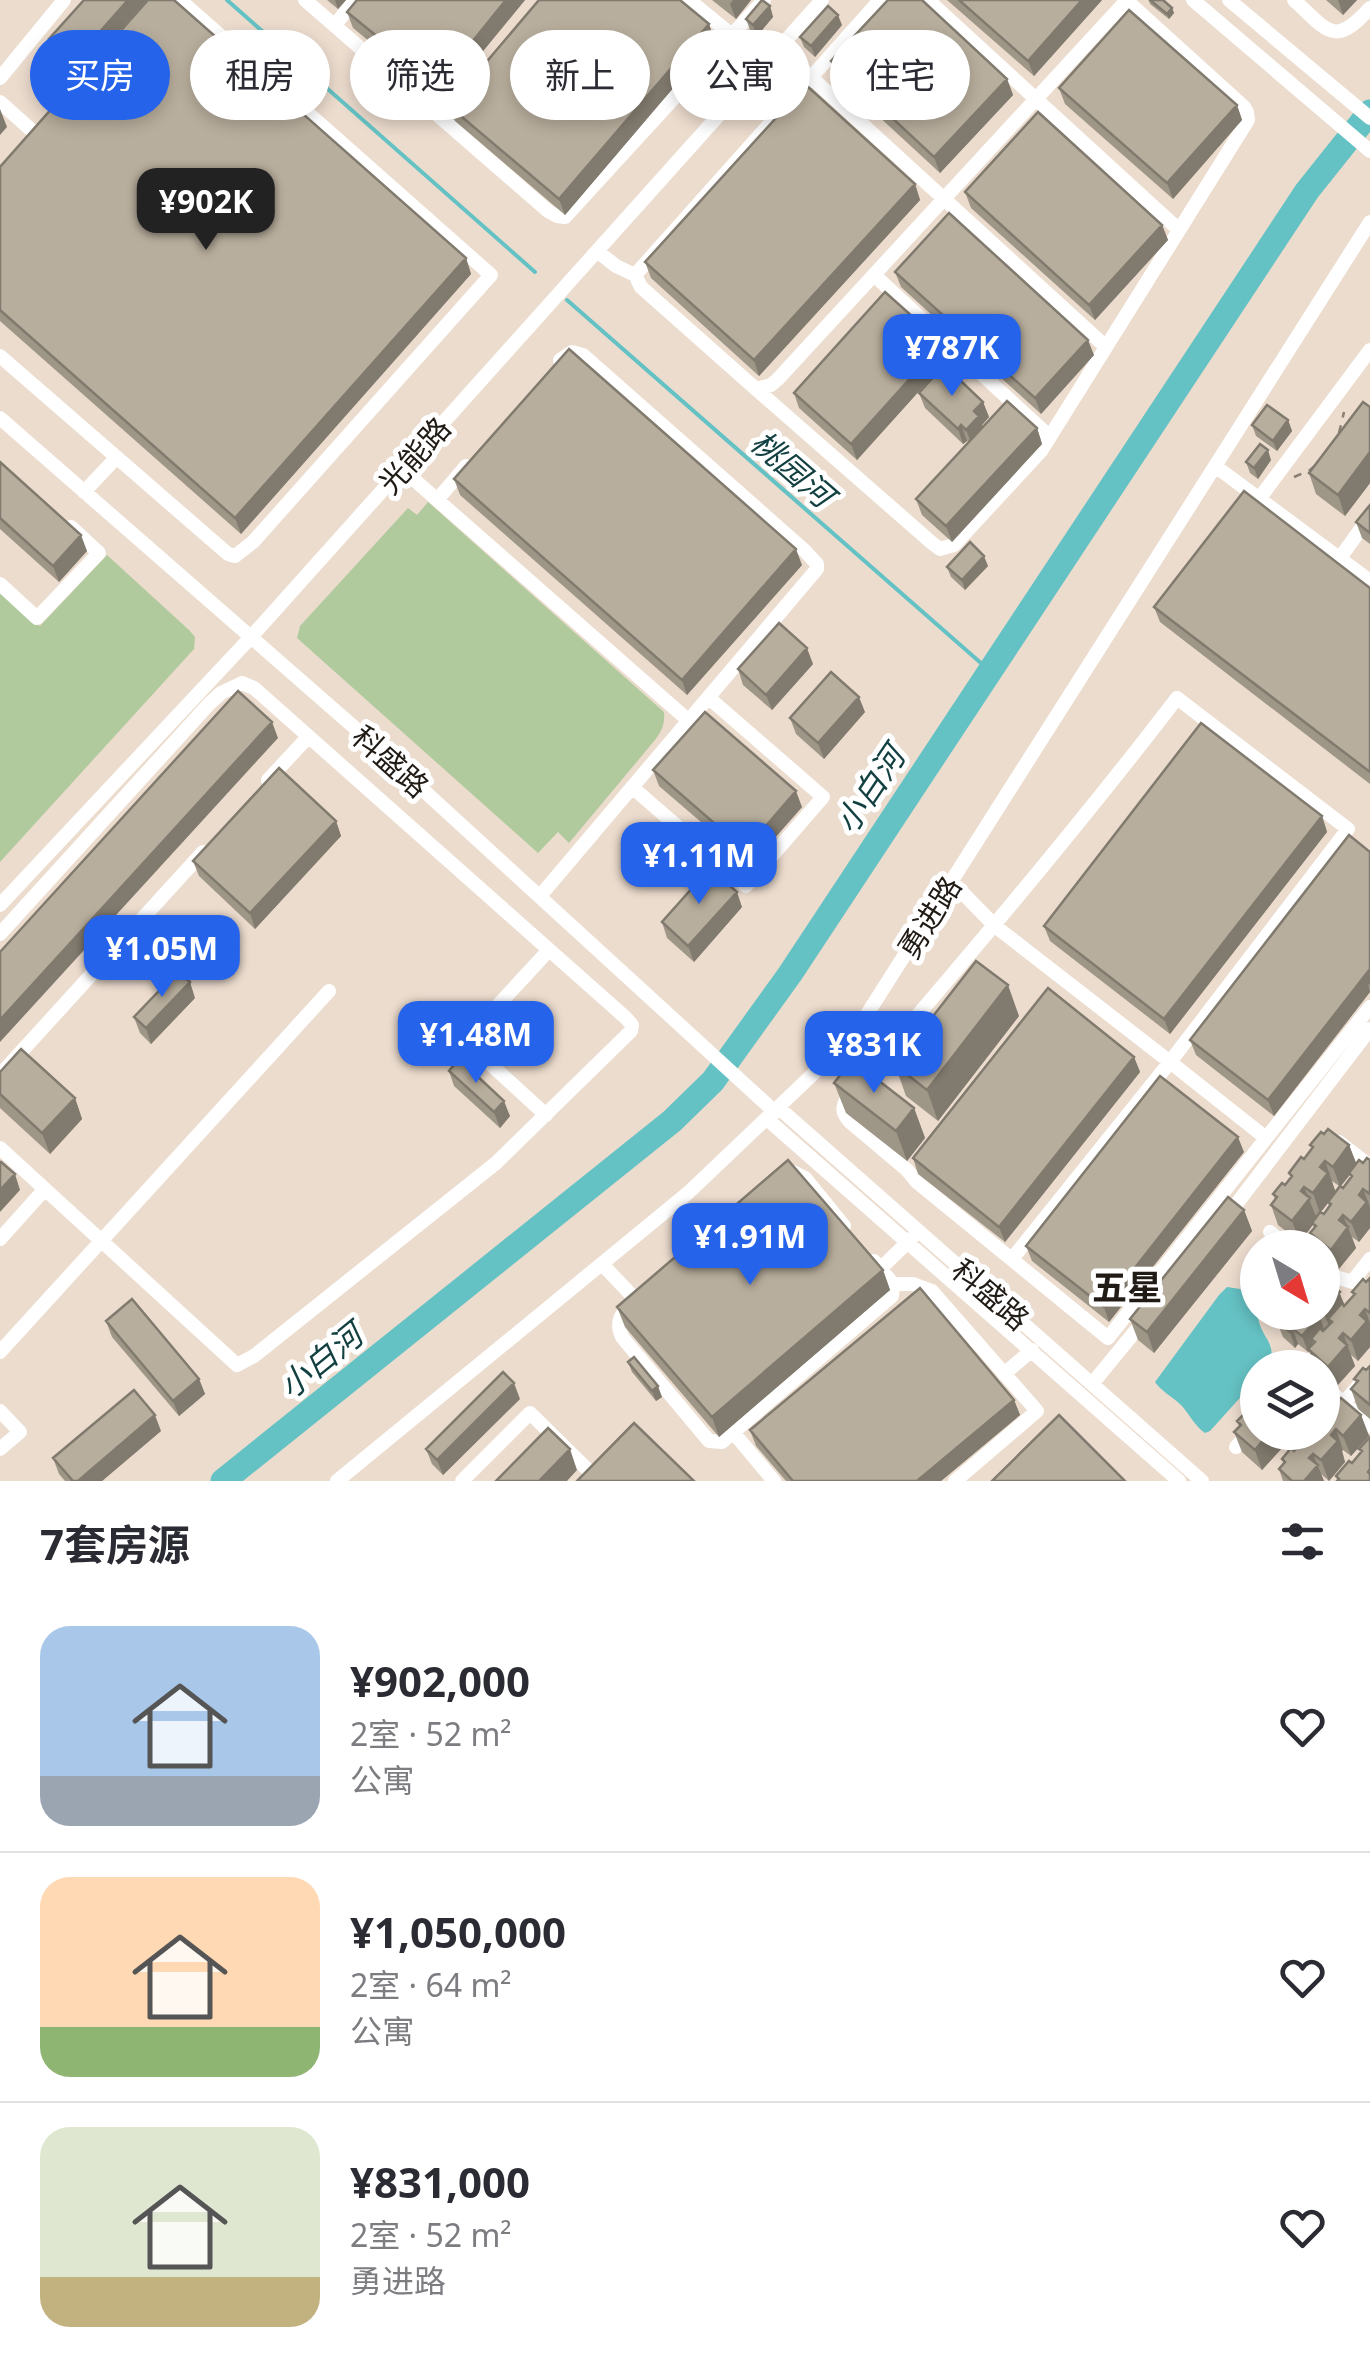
<!DOCTYPE html>
<html lang="zh">
<head>
<meta charset="utf-8">
<style>
	:root { --surface:#fff; --page:#f7f7f7; --text:#2b2b33; --muted:#7c7c81; --line:#e1e1e2; --accent:#2563eb }
	body { margin:0; font-family:"Noto Sans","Noto Sans SC",sans-serif; background:var(--page); color:var(--text); height:100vh; display:flex; flex-direction:column; font-size:38px; white-space:nowrap }
	* { box-sizing:border-box; margin:0 }
	p { font-size:32px; color:var(--muted) }
	.icon { flex:none; width:55px; height:55px; fill:none; stroke:currentColor; stroke-width:2; stroke-linecap:round; stroke-linejoin:round }
	.map { position:relative; height:1481px; overflow:hidden }
	.side { display:flex; flex-direction:column; background:var(--surface); flex:1 }
	.side>* { flex:none }
	.hud { position:absolute; left:30px; top:30px; width:1310px; height:90px; display:flex; gap:20px }
	.needle { width:65px; rotate:142deg }
	.tools { position:absolute; left:1240px; top:1230px; display:grid; gap:20px }
	.tools a { display:grid; place-items:center; width:100px; height:100px; border-radius:50%; background:var(--surface); box-shadow:0 5px 15px #0003; font-size:50px }
	.price { position:absolute; translate:-50% -85px; padding:0 22px; border-radius:20px; background:var(--accent); color:#fff; font-size:32px; line-height:65px; filter:drop-shadow(0 2px 5px #0008) }
	.price::after { content:''; position:absolute; left:50%; top:60px; width:30px; height:22px; margin-left:-15px; background:inherit; clip-path:polygon(0 0,100% 0,50% 100%) }
	.price.selected { background:#222; color:#fff }
	ul { padding:0; list-style:none }
	li { display:flex; align-items:center; gap:30px; height:250px; padding:0 40px }
	li+li { border-top:2px solid var(--line) }
	li span { display:grid; place-items:center; flex:none; width:280px; height:200px; border-radius:30px; color:#555 }
	li>.icon { margin-inline-start:auto }
	span .icon { width:120px; height:120px; fill:#fffc; stroke-width:1 }
	li b { font-size:42px }
	h2 { display:flex; justify-content:space-between; align-items:center; height:120px; padding:0 40px; font-size:42px }
	.chip { padding:0 35px; border-radius:45px; background:var(--surface); box-shadow:0 5px 15px #0003; font-size:35px; line-height:90px }
	.chip.selected { background:var(--accent); color:#fff }
	.map>svg:first-child { display:block }
</style>
</head>
<body>
<div class="map">
<svg width="1370" height="1481" viewBox="0 0 1370 1481">
	<rect width="100%" height="100%" fill="#ecdcce"/>
	<path fill="#b0ca9d" d="M428 502 664 712C665 724 662 731 655 740L569 843 558 832 538 853 297 638 300 626 408 508 417 515Z
		M107 555 189 630 195 637 194 649 0 862V591L40 626Z"/>
	<path fill="#65c2c4" d="M1227 1287 1240 1289 1256 1299C1257 1305 1257 1311 1258 1317 1261 1339 1280 1344 1267 1367L1258 1368 1257 1379 1210 1431 1205 1433C1194 1425 1190 1415 1182 1406 1173 1397 1162 1392 1155 1382L1219 1295Z"/>
	<g fill="none" stroke-linecap="round" stroke-linejoin="round">
		<path stroke="#65c2c4" stroke-width="4" d="M227 0 535 272
			M567 300 990 671"/>
		<path stroke="#65c2c4" stroke-width="25" d="M223 1481 672 1121 713 1081 790 974 1307 191 1370 112"/>
		<path stroke="#8a7f75" stroke-width="2.5" stroke-dasharray="8 8" stroke-linecap="butt" d="M1339 433 1344 412
			M1294 477 1310 470 1317 464"/>
		<path stroke="#fff" stroke-width="14" d="M305 0 548 211 557 216 565 217 764 0
			M689 0 766 63
			M880 0 635 275 641 287 756 389 771 385 778 379 1127 0
			M928 0 1179 230
			M1193 0 1370 151
			M1229 0 1370 118
			M1294 0C1328 31 1334 48 1370 8
			M335 25 355 0
			M779 48 1106 347
			M44 61 78 91
			M0 78 64 0
			M0 102 38 136
			M597 251 616 266 635 275
			M874 275 1050 437
			M0 356 228 554 235 556 253 542 491 275 180 0
			M756 389 932 543 940 549 954 545 1041 451 1248 120 1247 112 1244 107 1126 0
			M0 418 363 735 775 1112
			M1215 466 1370 581
			M402 469 689 721
			M84 492 116 458
			M1259 499 1370 350
			M437 500 466 466
			M1340 558 1370 516
			M0 584 37 618 99 553 71 527
			M268 780 308 737
			M632 787 746 886 823 797 709 698
			M952 882 995 926 1170 1062 1012 1259
			M540 896 817 569V564L804 550 583 355 572 352 560 360
			M0 905 251 637 822 0
			M0 934 209 704 221 693 242 683 254 688 626 1018 632 1025 631 1031 496 1163 254 1356 237 1365 0 1148
			M0 1075 203 852
			M779 1108 1202 1481
			M546 1115 465 1041 549 950
			M767 1119 1179 1481
			M1266 1138 1170 1062 1348 829 1177 698C1072 835 961 966 848 1096 842 1107 841 1112 850 1122L907 1170 917 1182 1108 1338 1370 1007
			M1339 1142 1370 1166
			M785 1174 793 1172 805 1178 844 1226
			M1225 1219 1370 1029
			M1270 1232 1290 1248
			M0 1239 45 1189
			M1307 1248 1322 1227
			M602 1264 636 1300C623 1312 614 1319 622 1337L709 1441 722 1442 892 1296 893 1284 874 1261
			M880 1269 912 1238
			M1322 1273 1370 1287
			M1352 1282 1370 1259
			M893 1284H913L932 1291 1037 1411 955 1481
			M0 1352 329 991
			M1306 1368 1323 1347
			M1004 1374 1032 1350
			M1092 1384 1146 1318
			M1322 1384 1370 1426
			M0 1411 20 1432 0 1449
			M1322 1427 1370 1373
			M733 1432 774 1481
			M1236 1447 1258 1423
			M337 1481 688 1193 812 1075 864 1019 1370 222
			M462 1481 530 1413 595 1477"/>
	</g>
	<path fill="#9e9687" fill-rule="evenodd" d="M84 0 79 76 55 55 49 39Z
		M327 0H346L338 9Z
		M525 0 442 101 353 28 347 12Z
		M712 0H751L736 19Z
		M947 0H1102L1034 76Z
		M1149 0 1172 8 1174 13 1169 19 1150 4Z
		M1326 0H1357L1343 15Z
		M770 6 773 17 757 36 750 30 746 19Z
		M709 24 714 40 565 215 455 121 449 106Z
		M842 25 815 57 804 47 800 37Z
		M831 61 1007 79 1013 95 940 173 836 77Z
		M1059 88 1237 105 1242 120 1173 199 1065 104Z
		M0 167 466 258 471 274 241 534 0 321Z
		M915 184 920 200 759 376 651 278 645 262Z
		M965 192 1162 225 1168 240 1095 320 971 208Z
		M895 272 1094 355 1041 414 901 287Z
		M942 343 948 359 857 460 799 408 794 393Z
		M919 393 983 402 989 417 982 425 983 426 1037 428 1042 444 952 542 922 515 916 499 969 442 967 441 963 444 925 408Z
		M1370 407V483L1345 516 1316 494 1309 473Z
		M1288 420 1292 431 1277 451 1256 436 1252 425Z
		M1271 460 1258 479 1250 473 1246 462Z
		M0 462 87 551 59 582 0 529Z
		M454 479 802 565 687 695 460 495Z
		M1370 505V544L1362 538 1356 522Z
		M988 566 965 590 951 577 947 567Z
		M1370 588V784L1160 622 1154 607Z
		M813 664 772 710 743 685 738 669Z
		M865 712 824 759 796 734 790 718Z
		M653 770 802 807 751 865 659 786Z
		M1322 816 1327 832 1170 1034 1050 941 1044 926Z
		M336 821 341 836 255 929 199 876 193 861Z
		M1370 852V992L1274 1116 1196 1055 1190 1040Z
		M742 907 694 962 667 938 662 922Z
		M195 998 151 1044 140 1033 134 1017Z
		M1019 1016 938 1121 906 1096 895 1065Z
		M1134 1057 1140 1072 1005 1242 918 1174 913 1158Z
		M449 1071 510 1116 500 1128 454 1086Z
		M0 1072 75 1098 82 1119 50 1154 0 1108Z
		M834 1083 914 1108 925 1138 907 1161 846 1113Z
		M1324 1134 1349 1145 1356 1164 1370 1160V1228L1359 1242 1352 1237 1356 1248 1338 1270 1322 1258V1248H1315L1310 1233 1314 1228 1313 1225 1300 1242 1278 1225 1271 1205 1275 1199 1273 1194 1285 1185 1291 1178 1289 1173 1304 1159 1312 1149 1310 1145ZM1350 1175 1351 1178 1343 1188 1341 1186ZM1332 1181 1339 1186 1335 1192 1332 1182ZM1328 1203 1329 1206 1324 1214 1321 1212Z
		M1244 1152 1109 1322 1032 1261 1026 1246Z
		M1244 1210 1252 1231 1154 1353 1138 1340 1130 1319Z
		M883 1270 890 1290 719 1437 625 1327 617 1307Z
		M1322 1270 1338 1290 1345 1306 1353 1296 1352 1292 1370 1278V1347L1358 1361 1350 1354 1355 1366 1336 1387 1322 1376V1368H1315L1309 1351 1308 1352 1298 1344 1295 1348 1283 1337 1277 1322 1281 1317 1280 1312H1322Z
		M106 1321 199 1379 205 1394 179 1416 112 1337Z
		M628 1362 662 1397 656 1401 632 1372Z
		M1370 1366V1419L1358 1409 1351 1389 1356 1383 1354 1379Z
		M1258 1398V1432H1294L1284 1444 1277 1437 1281 1449 1262 1470 1242 1452 1234 1432 1239 1426 1237 1421 1250 1413 1256 1406 1255 1402Z
		M520 1399 443 1475 432 1464 426 1449Z
		M1014 1400 1020 1415 941 1481H786L756 1446 750 1430Z
		M1337 1403 1361 1415 1369 1436 1351 1456 1343 1450 1342 1451 1345 1462 1329 1481 1321 1474 1324 1481H1283L1279 1469 1284 1464 1282 1459 1294 1451 1301 1444 1299 1439 1322 1432 1324 1416 1322 1412Z
		M161 1431 102 1481H65L59 1474 53 1458Z"/>
	<path fill="#817a6e" d="M128 0H147L79 76 74 61Z
		M335 0H346L338 9Z
		M506 0H525L442 101 437 85Z
		M733 0H751L736 19 730 4Z
		M1082 0H1102L1034 76 1028 61Z
		M1338 0H1357L1343 15Z
		M770 6 773 17 757 36 753 25Z
		M1172 8 1174 13 1169 19 1167 14Z
		M838 15 842 25 815 57 811 46Z
		M709 24 714 40 565 215 559 199Z
		M1007 79 1013 95 940 173 934 157Z
		M1237 105 1242 120 1173 199 1167 183Z
		M0 109 7 127 0 135Z
		M915 184 920 200 759 376 754 360Z
		M1162 225 1168 240 1095 320 1089 305Z
		M466 258 471 274 241 534 235 518Z
		M1088 340 1094 355 1041 414 1035 398Z
		M942 343 948 359 857 460 851 444Z
		M983 402 989 417 982 425 985 431 972 445 966 430 974 411Z
		M1288 420 1292 431 1277 451 1273 441Z
		M961 425 967 441 963 444 958 429Z
		M1037 428 1042 444 952 542 946 526Z
		M1268 450 1271 460 1258 479 1254 468Z
		M1370 452V483L1345 516 1338 495Z
		M81 535 87 551 59 582 53 566Z
		M796 549 802 565 687 695 682 680Z
		M984 556 988 566 965 590 962 580Z
		M807 648 813 664 772 710 766 695Z
		M859 697 865 712 824 759 818 743Z
		M272 722 278 738 0 1042V1020Z
		M796 791 802 807 751 865 745 850Z
		M1322 816 1327 832 1170 1034 1164 1019Z
		M336 821 341 836 255 929 250 913Z
		M737 892 742 907 694 962 688 946Z
		M1370 969V985L1368 984 1370 992 1274 1116 1268 1100Z
		M190 982 195 998 151 1044 146 1028Z
		M1008 985 1019 1016 938 1121 927 1090Z
		M1134 1057 1140 1072 1005 1242 999 1227Z
		M75 1098 82 1119 50 1154 42 1133Z
		M504 1101 510 1116 500 1128 494 1112Z
		M914 1108 925 1138 907 1161 896 1131Z
		M1238 1137 1244 1152 1109 1322 1104 1307Z
		M1349 1145 1357 1165 1340 1187 1333 1167Z
		M1325 1161 1336 1193 1320 1213 1313 1193 1320 1167Z
		M15 1174 20 1190 0 1212V1190Z
		M1304 1187 1317 1219 1300 1242 1292 1221 1301 1191Z
		M1363 1189 1370 1207V1228L1359 1242 1351 1222 1359 1195Z
		M1244 1210 1252 1231 1154 1353 1147 1332Z
		M1343 1215 1356 1248 1338 1270 1331 1250 1339 1220Z
		M883 1270 890 1290 719 1437 712 1417Z
		M1335 1281 1345 1307 1328 1319 1331 1325 1329 1326 1323 1311 1331 1285Z
		M1365 1309 1370 1323V1347L1358 1361 1351 1340 1360 1315Z
		M1312 1312H1318L1325 1332 1311 1339 1314 1345 1308 1352 1302 1336Z
		M1293 1329 1298 1344 1295 1348 1290 1332Z
		M1343 1333 1355 1366 1336 1387 1328 1367 1339 1338Z
		M199 1379 205 1394 179 1416 173 1401Z
		M514 1383 520 1399 443 1475 437 1460Z
		M658 1386 662 1397 656 1401 652 1391Z
		M1014 1400 1020 1415 941 1481H917Z
		M155 1415 161 1431 102 1481H78Z
		M1361 1415 1369 1436 1351 1456 1343 1436Z
		M1336 1429 1343 1450 1342 1451 1345 1462 1329 1481 1321 1460 1331 1435Z
		M1269 1432H1275L1281 1449 1262 1470 1255 1450Z
		M1280 1432H1294L1284 1444Z
		M570 1449 577 1470 567 1481H539Z
		M1313 1454 1324 1481H1304L1309 1458Z"/>
	<path fill="#b8ae9d" stroke="#817a6e" stroke-width="2.5" d="M84 0H128L74 61 49 39Z
		M148 0H174L466 258 235 518 0 310V167Z
		M357 0H506L437 85 347 12Z
		M539 0H680L709 24 559 199 449 106Z
		M762 0 770 6 753 25 746 19Z
		M888 0H922L1007 79 934 157 831 61Z
		M959 0H1082L1028 61Z
		M1150 0H1163L1172 8 1167 14Z
		M828 6 838 15 811 46 800 37Z
		M1129 10 1237 105 1167 183 1059 88Z
		M806 85 915 184 754 360 645 262Z
		M1038 112 1162 225 1089 305 965 192Z
		M949 213 1088 340 1035 398 895 272Z
		M885 292 942 343 851 444 794 393Z
		M569 349 796 549 682 680 454 479Z
		M944 365 983 402 974 411 979 416 966 430 961 425 958 429 919 393Z
		M1007 401 1037 428 946 526 916 499Z
		M1363 402 1370 407V452L1338 495 1309 473Z
		M1267 405 1288 420 1273 441 1252 425Z
		M1260 444 1268 450 1254 468 1246 462Z
		M0 462 81 535 53 566 0 518Z
		M1244 491 1370 588V772L1154 607Z
		M1370 505V533L1356 522Z
		M970 542 984 556 962 580 947 567Z
		M779 623 807 648 766 695 738 669Z
		M831 672 859 697 818 743 790 718Z
		M238 691 272 722 0 1020V952Z
		M705 712 796 791 745 850 653 770Z
		M1201 723 1322 816 1164 1019 1044 926Z
		M279 768 336 821 250 913 193 861Z
		M1349 835 1370 852V969L1268 1100 1190 1040Z
		M710 868 737 892 688 946 662 922Z
		M976 961 1008 985 927 1090 895 1065Z
		M178 971 190 982 146 1028 134 1017Z
		M1048 988 1134 1057 999 1227 913 1158Z
		M21 1049 75 1098 42 1133 0 1094V1072Z
		M459 1059 504 1101 494 1112 449 1071Z
		M852 1060 914 1108 896 1131 834 1083Z
		M1160 1076 1238 1137 1104 1307 1026 1246Z
		M1328 1129 1349 1145 1333 1167 1325 1161 1320 1167 1328 1173 1313 1193 1304 1187 1301 1191 1310 1198 1292 1221 1271 1205 1277 1197 1273 1194 1282 1183 1285 1185 1292 1176 1289 1173 1301 1157 1304 1159 1313 1147 1310 1145 1321 1132 1324 1134Z
		M1367 1158 1370 1160V1194L1363 1189 1359 1195 1367 1202 1351 1222 1343 1215 1339 1220 1348 1227 1331 1250 1310 1233 1316 1226 1312 1223 1320 1212 1324 1214 1331 1204 1328 1202 1340 1186 1343 1188 1352 1176 1349 1173 1359 1160 1363 1163Z
		M788 1160 883 1270 712 1417 617 1307Z
		M1 1162 15 1174 0 1190V1163Z
		M1228 1197 1244 1210 1147 1332 1130 1319Z
		M1322 1270 1335 1281 1331 1285 1340 1292 1323 1311Z
		M1370 1278V1313L1365 1309 1360 1315 1367 1321 1351 1340 1343 1333 1339 1338 1347 1345 1328 1367 1308 1349 1315 1342 1311 1339 1320 1328 1323 1331 1332 1322 1328 1319 1342 1303 1344 1306 1355 1294 1352 1292 1363 1279 1366 1282Z
		M920 1288 1014 1400 917 1481H793L750 1430Z
		M132 1299 199 1379 173 1401 106 1321Z
		M1280 1312H1315L1319 1316 1302 1336 1293 1329 1290 1332 1277 1322 1283 1315Z
		M634 1357 658 1386 652 1391 628 1362Z
		M1297 1360 1305 1368H1285L1289 1362 1292 1365Z
		M1370 1366V1405L1351 1389 1358 1381 1354 1379 1363 1368 1366 1370Z
		M503 1372 514 1383 437 1460 426 1449Z
		M134 1390 155 1415 78 1481H73L53 1458Z
		M1341 1398 1361 1415 1343 1436 1336 1429 1331 1435 1338 1441 1321 1460 1313 1454 1309 1458 1318 1465 1304 1481H1292L1279 1469 1285 1462 1282 1459 1291 1448 1294 1451 1302 1442 1299 1439 1305 1432H1322V1418L1325 1415 1322 1412 1333 1400 1337 1403Z
		M1258 1405V1432H1270L1255 1450 1234 1432 1241 1425 1237 1421 1247 1411 1250 1413Z
		M1059 1415 1125 1481H992Z
		M634 1423 694 1481H577Z
		M548 1428 570 1449 539 1481H496Z
		M1370 1437V1469L1368 1472 1370 1474V1481H1337L1339 1479 1336 1476 1349 1461 1352 1463 1362 1451 1359 1449Z"/>
	<g text-anchor="middle" dominant-baseline="central" stroke-width="10" stroke-linejoin="round" paint-order="stroke">
		<g font-size="30" fill="#211b16" stroke="#fff">
			<text transform="translate(414 455) rotate(-48)">光能路</text>
			<text transform="translate(391 761) rotate(42)">科盛路</text>
			<text transform="translate(929 917) rotate(-58)">勇进路</text>
			<text transform="translate(991 1294) rotate(41)">科盛路</text>
		</g>
		<g font-size="32" font-style="italic" fill="#123f40" stroke="#fff">
			<text transform="translate(793 468) rotate(41)">桃园河</text>
			<text transform="translate(869 789) rotate(-56)">小白河</text>
			<text transform="translate(320 1360) rotate(-39)">小白河</text>
		</g>
		<g font-size="35" font-weight="bold" fill="#211b16" stroke="#fff">
			<text x="1127" y="1286">五星</text>
		</g>
	</g>
</svg>
<div class="tools">
<a><svg class="needle" viewBox="-14 -14 28 28"><path d="M0-13l5 13h-10z" fill="#e53935"/><path d="M0 13l5-13h-10z" fill="#7c7c81"/></svg></a>
<a><svg class="icon" aria-label="layers" viewBox="0 0 24 24"><path d="M12 4l9 5-9 5-9-5zM3 14l9 5 9-5"/></svg></a>
</div>
<b class="price selected" style="left:206px;top:253px">¥902K</b>
<b class="price" style="left:952px;top:399px">¥787K</b>
<b class="price" style="left:699px;top:907px">¥1.11M</b>
<b class="price" style="left:162px;top:1000px">¥1.05M</b>
<b class="price" style="left:476px;top:1086px">¥1.48M</b>
<b class="price" style="left:874px;top:1096px">¥831K</b>
<b class="price" style="left:750px;top:1288px">¥1.91M</b>
<div class="hud">
<a class="chip selected">买房</a>
<a class="chip">租房</a>
<a class="chip">筛选</a>
<a class="chip">新上</a>
<a class="chip">公寓</a>
<a class="chip">住宅</a>
</div>
</div>
<section class="side">
<h2>7套房源<svg class="icon" aria-label="filters" viewBox="0 0 24 24"><path d="M4 7h16M4 17h16"/><circle cx="9" cy="7" r="2"/><circle cx="15" cy="17" r="2"/></svg></h2>
<ul>
<li><span style="background:linear-gradient(#a9c7e8 75%,#9aa5b1 0)"><svg class="icon" aria-label="home" viewBox="0 0 24 24"><path d="M3 11l9-7 9 7M6 9v11h12V9"/></svg></span><div><b>¥902,000</b><p>2室 · 52 m²</p><p>公寓</p></div><svg class="icon" aria-label="heart" viewBox="0 0 24 24"><path d="M12 20l-8-8c-3-5 5-10 8-4 3-6 11-1 8 4z"/></svg></li>
<li><span style="background:linear-gradient(#ffd9b3 75%,#8fb573 0)"><svg class="icon" aria-label="home" viewBox="0 0 24 24"><path d="M3 11l9-7 9 7M6 9v11h12V9"/></svg></span><div><b>¥1,050,000</b><p>2室 · 64 m²</p><p>公寓</p></div><svg class="icon" aria-label="heart" viewBox="0 0 24 24"><path d="M12 20l-8-8c-3-5 5-10 8-4 3-6 11-1 8 4z"/></svg></li>
<li><span style="background:linear-gradient(#dfe7d0 75%,#c2b280 0)"><svg class="icon" aria-label="home" viewBox="0 0 24 24"><path d="M3 11l9-7 9 7M6 9v11h12V9"/></svg></span><div><b>¥831,000</b><p>2室 · 52 m²</p><p>勇进路</p></div><svg class="icon" aria-label="heart" viewBox="0 0 24 24"><path d="M12 20l-8-8c-3-5 5-10 8-4 3-6 11-1 8 4z"/></svg></li>
</ul>
</section>
</body>
</html>
